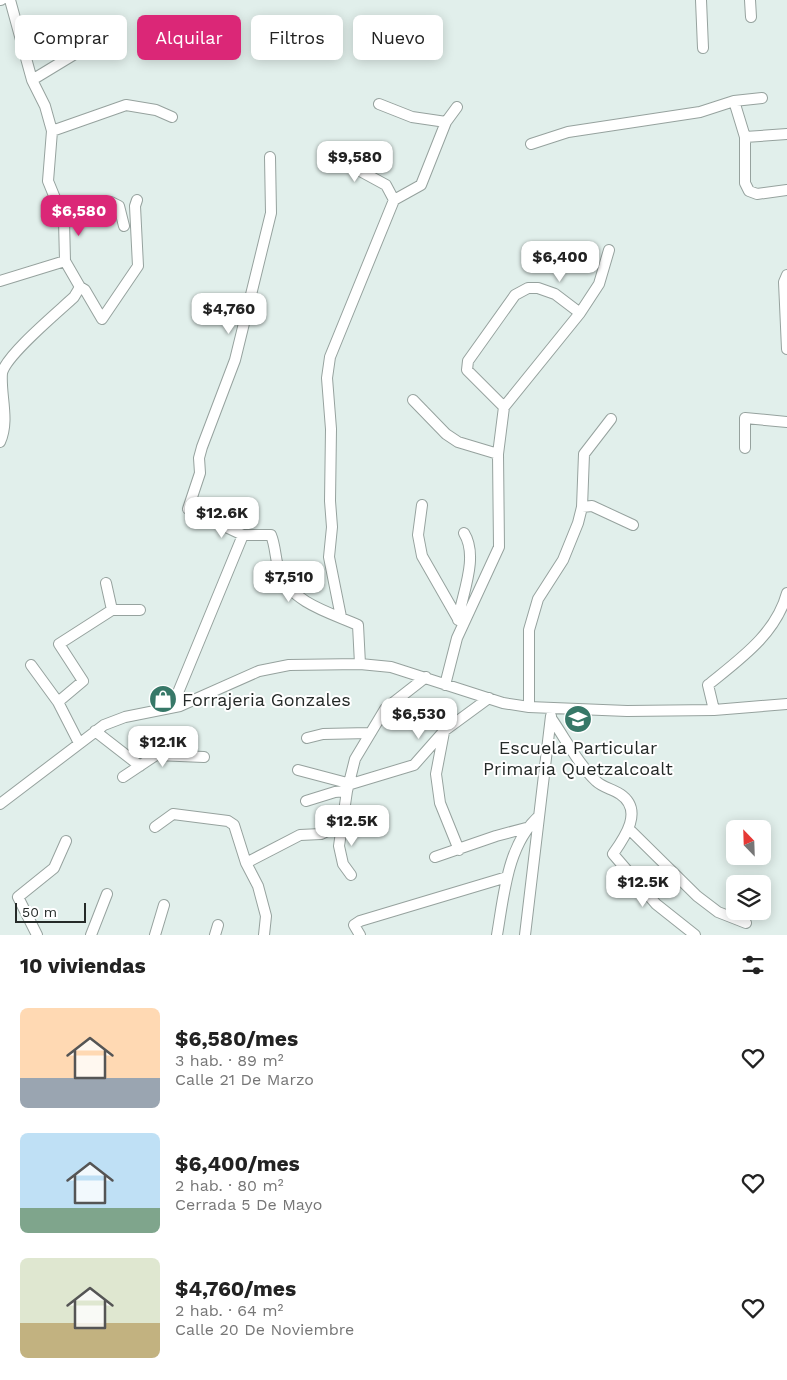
<!DOCTYPE html>
<html lang="es">
<head>
<meta charset="utf-8">
<style>
	:root { --surface:#fff; --page:#f2f2f2; --text:#222; --muted:#767676; --accent:#db2777 }
	body { margin:0; font-family:"Work Sans",sans-serif; background:var(--page); color:var(--text); height:100vh; display:flex; flex-direction:column; font-size:19px; white-space:nowrap }
	* { box-sizing:border-box; margin:0 }
	p { font-size:16px; color:var(--muted) }
	.icon { flex:none; width:28px; height:28px; fill:none; stroke:currentColor; stroke-width:2; stroke-linecap:round; stroke-linejoin:round }
	.map { position:relative; height:935px; overflow:hidden }
	.panel { display:flex; flex-direction:column; background:var(--surface); flex:1 }
	.panel>* { flex:none }
	.top-card { position:absolute; left:15px; top:15px; width:500px; height:45px; display:flex; gap:10px }
	.needle { width:32px; rotate:337deg }
	.fabs { position:absolute; left:726px; top:820px; display:grid; gap:10px }
	.fabs a { display:grid; place-items:center; width:45px; height:45px; border-radius:8px; background:var(--surface); box-shadow:0 2px 12px #0003; font-size:25px }
	.scale { position:absolute; left:15px; bottom:12px; width:71px; box-sizing:border-box; padding-left:5px; border:2px solid #252a28; border-top:0; font-size:14px; line-height:18px; white-space:nowrap; color:#252a28; -webkit-text-stroke:4px #fff; paint-order:stroke }
	.price { position:absolute; translate:-50% -42px; padding:0 11px; border-radius:10px; background:#fff; color:#222; font-size:16px; line-height:32px; filter:drop-shadow(0 1px 2px #0008) }
	.price::after { content:''; position:absolute; left:50%; top:30px; width:15px; height:11px; margin-left:-8px; background:inherit; clip-path:polygon(0 0,100% 0,50% 100%) }
	.price.active { background:var(--accent); color:#fff }
	ul { padding:0; list-style:none }
	li { display:flex; align-items:center; gap:15px; height:125px; padding:0 20px }
	li span { display:grid; place-items:center; flex:none; width:140px; height:100px; border-radius:8px; color:#555 }
	li>.icon { margin-inline-start:auto }
	span .icon { width:60px; height:60px; fill:#fffc; stroke-width:1 }
	li b { font-size:21px }
	h2 { display:flex; justify-content:space-between; align-items:center; height:60px; padding:0 20px; font-size:21px }
	.tag { padding:0 18px; border-radius:8px; background:var(--surface); box-shadow:0 2px 12px #0003; font-size:18px; line-height:45px }
	.tag.active { background:var(--accent); color:#fff }
	.map>svg:first-child { display:block }
</style>
</head>
<body>
<div class="map">
<svg width="787" height="935" viewBox="0 0 787 935">
	<rect width="100%" height="100%" fill="#e1efeb"/>
	<g fill="none" stroke-linecap="round" stroke-linejoin="round">
		<g stroke="#96a29e" stroke-width="12">
			<path id="minor" d="M0 0H1
				M701 0 703 48
				M750 0 751 17
				M32 80 93 43
				M734 101 745 137V183L749 191 757 194 787 190
				M379 104 412 117 446 122
				M52 131 126 105 156 110 172 117
				M745 137 787 134
				M531 144 568 132 700 112 734 101 762 98
				M329 154 386 185 394 200
				M270 157 271 213 235 360 202 447 199 458 200 473 188 509 243 535H271C276 547 275 561 280 573 292 603 331 613 358 625L360 664
				M64 220 111 202 119 206 124 226
				M787 275 784 282 787 349
				M0 281 65 261
				M80 287 85 290 102 319 138 266 135 206 137 200
				M413 400 446 434 458 442 498 454
				M504 407 467 370 468 361 515 295 528 288H538L555 294 580 313
				M0 442C10 420 0 395 2 373 6 355 58 312 74 297L80 287 65 261 64 220 48 181 52 131 45 106 32 80 10 0
				M745 448V418L787 422
				M422 505 418 535 422 556 458 619
				M582 507 592 506 633 525
				M112 610H140
				M341 617 329 557 332 527 330 501 331 429 327 378 330 357 394 200 421 185 446 122 457 107
				M458 620C462 594 479 557 464 533
				M31 665 58 702 79 743
				M445 685 457 638 499 547 498 454 504 407 580 313 599 284 609 250
				M58 702 83 681 59 644 112 610 106 583
				M180 706 177 695 243 535
				M529 707V630L538 599 563 560 578 523 582 507 584 454 611 419
				M714 710 708 685C740 659 776 634 787 593
				M551 718C565 738 578 764 596 781 602 787 612 789 620 794 644 810 625 837 613 854L656 904 695 935
				M95 731 140 766
				M444 732 436 774 440 803 459 850
				M307 738 323 734 369 733
				M298 770 351 784 414 765 444 731 489 698
				M123 777 156 755 204 757
				M306 801 335 792 347 791
				M0 804 104 725 125 717 180 706 259 671 289 665 360 664 391 667 503 703 529 707 627 711 714 710 787 704
				M155 827 173 814 228 821 234 825 246 863 258 886 266 916 264 935
				M630 830 697 896 718 912 746 923
				M435 857 496 836 526 828
				M246 863 300 835 321 834 344 823
				M351 875 343 864 339 846 347 791 355 759 385 709 426 677
				M37 935 18 897 54 868 66 841
				M91 935 107 894
				M155 935 164 905
				M215 935 218 925
				M360 935 354 925 360 921 507 877
				M497 935C504 895 507 845 539 816
				M525 935 551 716"/>
		</g>
		<use href="#minor" stroke="#fff" stroke-width="10"/>
	</g>
	<defs>
		<g id="shop-disc" transform="scale(1.4375)"><circle r="9.5" fill="#377868" stroke="#fff"/><path d="M-5-2.5h2.3a2.7 3.5 0 0 1 5.4 0H5L5.5 6h-11ZM-1.5-2.5h3a1.5 2.3 0 0 0-3 0Z" fill="#fff"/></g>
		<g id="school-disc" transform="scale(1.4375)"><circle r="9.5" fill="#377868" stroke="#fff"/><path d="M0-5L7-2L0 1L-7-2ZM-4 1L0 2.5L4 1V4Q0 6-4 4Z" fill="#fff"/></g>
	</defs>
	<g fill-rule="evenodd">
		<use href="#shop-disc" x="163" y="699"/>
		<use href="#school-disc" x="578" y="719"/>
	</g>
	<g text-anchor="middle" dominant-baseline="central" stroke-width="4" stroke-linejoin="round" paint-order="stroke">
		<g font-size="18" fill="#252a28" stroke="#fff" text-anchor="start">
			<text x="182" y="699">Forrajeria Gonzales</text>
			<text x="578" y="747" text-anchor="middle">Escuela Particular<tspan x="578" dy="21">Primaria Quetzalcoalt</tspan></text>
		</g>
	</g>
</svg>
<div class="fabs">
<a><svg class="needle" viewBox="-14 -14 28 28"><path d="M0-13l5 13h-10z" fill="#e53935"/><path d="M0 13l5-13h-10z" fill="#767676"/></svg></a>
<a><svg class="icon" aria-label="layers" viewBox="0 0 24 24"><path d="M12 4l9 5-9 5-9-5zM3 14l9 5 9-5"/></svg></a>
</div>
<div class="scale">50 m</div>
<b class="price" style="left:355px;top:183px">$9,580</b>
<b class="price active" style="left:79px;top:237px">$6,580</b>
<b class="price" style="left:560px;top:283px">$6,400</b>
<b class="price" style="left:229px;top:335px">$4,760</b>
<b class="price" style="left:222px;top:539px">$12.6K</b>
<b class="price" style="left:289px;top:603px">$7,510</b>
<b class="price" style="left:419px;top:740px">$6,530</b>
<b class="price" style="left:163px;top:768px">$12.1K</b>
<b class="price" style="left:352px;top:847px">$12.5K</b>
<b class="price" style="left:643px;top:908px">$12.5K</b>
<div class="top-card">
<a class="tag">Comprar</a>
<a class="tag active">Alquilar</a>
<a class="tag">Filtros</a>
<a class="tag">Nuevo</a>
</div>
</div>
<section class="panel">
<h2>10 viviendas<svg class="icon" aria-label="filters" viewBox="0 0 24 24"><path d="M4 7h16M4 17h16"/><circle cx="9" cy="7" r="2"/><circle cx="15" cy="17" r="2"/></svg></h2>
<ul>
<li><span style="background:linear-gradient(#ffd9b3 70%,#9aa5b1 0)"><svg class="icon" aria-label="home" viewBox="0 0 24 24"><path d="M3 11l9-7 9 7M6 9v11h12V9"/></svg></span><div><b>$6,580/mes</b><p>3 hab. · 89 m²</p><p>Calle 21 De Marzo</p></div><svg class="icon" aria-label="heart" viewBox="0 0 24 24"><path d="M12 20l-8-8c-3-5 5-10 8-4 3-6 11-1 8 4z"/></svg></li>
<li><span style="background:linear-gradient(#bfe0f5 75%,#7fa58c 0)"><svg class="icon" aria-label="home" viewBox="0 0 24 24"><path d="M3 11l9-7 9 7M6 9v11h12V9"/></svg></span><div><b>$6,400/mes</b><p>2 hab. · 80 m²</p><p>Cerrada 5 De Mayo</p></div><svg class="icon" aria-label="heart" viewBox="0 0 24 24"><path d="M12 20l-8-8c-3-5 5-10 8-4 3-6 11-1 8 4z"/></svg></li>
<li><span style="background:linear-gradient(#dfe7d0 65%,#c2b280 0)"><svg class="icon" aria-label="home" viewBox="0 0 24 24"><path d="M3 11l9-7 9 7M6 9v11h12V9"/></svg></span><div><b>$4,760/mes</b><p>2 hab. · 64 m²</p><p>Calle 20 De Noviembre</p></div><svg class="icon" aria-label="heart" viewBox="0 0 24 24"><path d="M12 20l-8-8c-3-5 5-10 8-4 3-6 11-1 8 4z"/></svg></li>
</ul>
</section>
</body>
</html>
